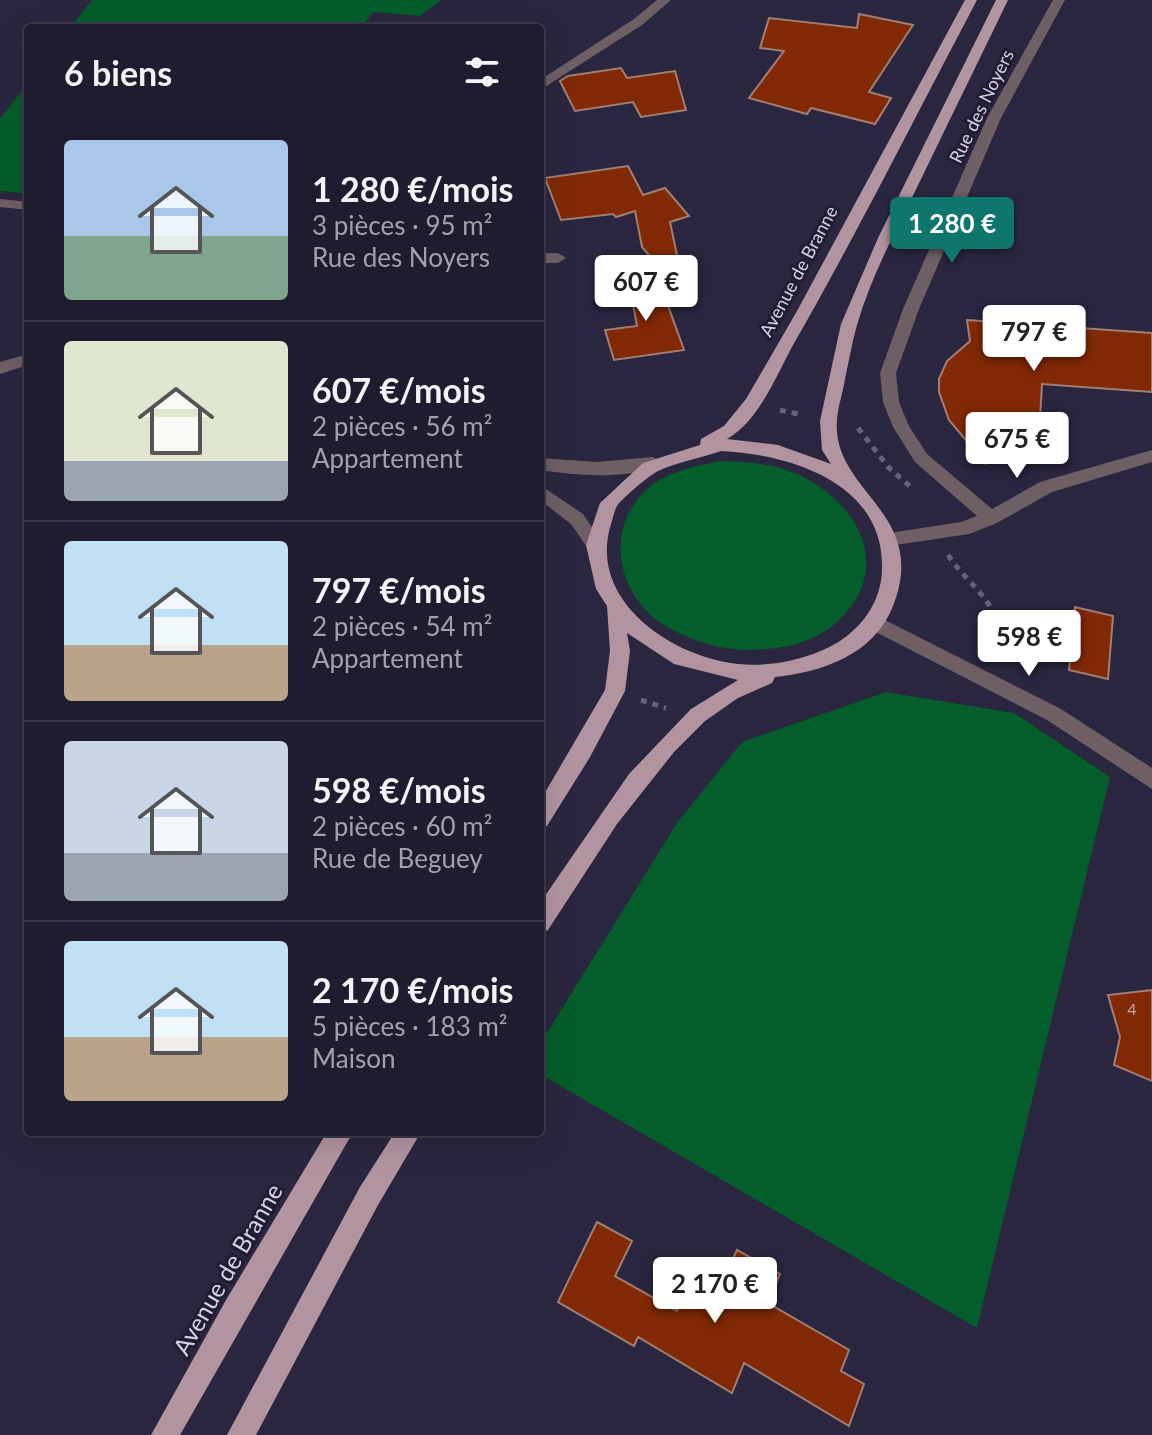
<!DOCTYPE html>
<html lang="fr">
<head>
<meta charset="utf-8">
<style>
	:root { --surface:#201c2f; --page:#2d293b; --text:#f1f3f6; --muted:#a2a1aa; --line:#3d3a4b; --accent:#0f766e }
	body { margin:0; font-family:Lato,sans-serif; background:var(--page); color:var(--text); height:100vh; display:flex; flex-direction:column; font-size:30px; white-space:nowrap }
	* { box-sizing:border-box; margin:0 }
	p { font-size:26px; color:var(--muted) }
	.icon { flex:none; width:44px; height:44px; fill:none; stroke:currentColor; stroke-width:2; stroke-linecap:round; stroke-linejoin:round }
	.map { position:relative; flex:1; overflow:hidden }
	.drawer { position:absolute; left:24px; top:24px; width:520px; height:1112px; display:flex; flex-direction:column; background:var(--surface); border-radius:8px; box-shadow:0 8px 32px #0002,0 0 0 2px var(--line) }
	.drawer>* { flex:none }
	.price { position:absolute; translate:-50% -68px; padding:0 18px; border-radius:8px; background:#fff; color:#222; font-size:26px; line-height:52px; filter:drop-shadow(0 2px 4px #0008) }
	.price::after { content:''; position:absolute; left:50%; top:48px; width:24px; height:18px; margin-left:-12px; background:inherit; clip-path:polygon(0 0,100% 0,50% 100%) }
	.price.current { background:var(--accent); color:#fff }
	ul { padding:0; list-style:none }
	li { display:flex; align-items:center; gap:24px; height:200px; padding:0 40px }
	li+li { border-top:2px solid var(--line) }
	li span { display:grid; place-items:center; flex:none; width:224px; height:160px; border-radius:8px; color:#555 }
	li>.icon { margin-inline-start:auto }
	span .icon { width:96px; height:96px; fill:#fffc; stroke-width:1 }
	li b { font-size:34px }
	h2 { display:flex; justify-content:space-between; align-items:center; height:96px; padding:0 40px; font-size:34px }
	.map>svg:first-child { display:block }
</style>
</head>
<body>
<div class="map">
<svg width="1152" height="1435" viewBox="0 0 1152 1435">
	<rect width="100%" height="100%" fill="#2a263f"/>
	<path fill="#035e2b" d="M92 0H441L420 16 373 12 361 28H70Z
		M28 83V194L0 191V119Z
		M720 461C746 462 773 463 797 474 859 502 895 569 837 622 817 640 792 647 766 649 731 653 697 644 667 627 615 596 602 524 652 485 672 470 697 466 720 461Z
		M886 692 1014 713 1110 777 977 1328 540 1074V1044L677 823 742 742Z"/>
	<path fill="#812905" stroke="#a07e73" stroke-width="2" d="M859 14 913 25 869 92 891 98 875 124 811 108 807 114 749 98 784 51 760 48 769 18 857 28Z
		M621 68 627 78 675 71 686 110 641 117 633 102 575 111 560 81 568 76Z
		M628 166 643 195 665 188 689 216 670 222 686 298 642 247 635 211 616 217 613 214 561 220 545 178Z
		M657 275 684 350 614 360 605 330 637 326 628 277Z
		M967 320 1152 333V392L1042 384 1039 435 981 431 985 463 949 420 939 392V379L947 361 970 341Z
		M1075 607 1113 616 1108 679 1069 670Z
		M1152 990V1081L1114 1065 1120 1037 1108 995Z
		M597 1222 632 1241 615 1276 677 1311 699 1263 724 1278 737 1250 780 1274 768 1303 849 1350 841 1371 864 1384 849 1426 744 1363 732 1393 638 1337 634 1346 558 1302Z"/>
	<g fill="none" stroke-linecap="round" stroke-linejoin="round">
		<path stroke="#656278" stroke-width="5" stroke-dasharray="6 6" stroke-linecap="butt" d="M780 410 802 415
			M858 428 889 468 912 488
			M948 555C972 591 1007 603 995 655
			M641 700 666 708"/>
		<path fill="#6e5f65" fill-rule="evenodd" d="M657 0H671L642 25 540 90V80L634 19Z
			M1053 0H1065L1001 118 919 309 896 373 899 402 909 426 927 454 992 509 1040 482 1152 450V462L1052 492 997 523 969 534 889 546 880 539 883 534 961 522 977 516 915 462 893 427 883 402 880 373 903 309 987 118Z
			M0 199 28 202V210L0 207Z
			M540 253H558L566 258 558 263H540Z
			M28 354V365L0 374V362Z
			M653 457 662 463 659 467C621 479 578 476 540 470V458L596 462Z
			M540 485 583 514 604 545 601 550H589L571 524 540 500Z
			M875 615 1061 709 1152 768V789L1047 720 868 628 866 623 868 618Z"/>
		<path fill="#b194a0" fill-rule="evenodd" d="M965 0H977C916 115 858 232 793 345 776 376 759 421 727 439L778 445 831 464 822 450 820 421 841 324 878 238 996 0H1008C980 58 951 117 923 175 900 223 872 273 857 325 852 342 849 361 845 379 843 392 838 406 837 420 831 492 930 512 893 606 874 655 822 672 775 677L772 683 738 698 705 721 674 752 617 824 548 930 540 933V903L629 774 691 709 738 680 674 664 627 633 630 651 625 691 590 757 547 826 540 828V801L605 690 610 651 607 606 596 589 586 545 600 503 643 463 700 445 701 439 724 426 746 399 797 311ZM721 451C789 454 881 482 882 564 883 593 870 618 847 636 820 657 773 668 738 664 671 657 587 600 611 524 613 519 614 511 617 506 622 498 650 475 658 471 678 462 701 458 721 451Z
			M327 1132H353L180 1435H151L226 1300Z
			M395 1132H421L378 1205 256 1435H227L360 1187Z"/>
	</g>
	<g text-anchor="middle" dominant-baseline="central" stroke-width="6" stroke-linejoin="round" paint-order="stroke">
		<g font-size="16" fill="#c1a9ac">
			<text x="1132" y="1008">4</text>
		</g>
		<g font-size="18" fill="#d6d4e4" stroke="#211c34">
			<text transform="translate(981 106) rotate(-64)">Rue des Noyers</text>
			<text transform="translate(798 271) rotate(-62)">Avenue de Branne</text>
		</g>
		<g font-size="24" fill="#d6d4e4" stroke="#211c34">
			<text transform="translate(227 1269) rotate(-60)">Avenue de Branne</text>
		</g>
	</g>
</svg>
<b class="price current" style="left:952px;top:265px">1 280 €</b>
<b class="price" style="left:646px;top:323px">607 €</b>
<b class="price" style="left:1034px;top:373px">797 €</b>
<b class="price" style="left:1017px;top:480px">675 €</b>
<b class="price" style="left:1029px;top:678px">598 €</b>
<b class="price" style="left:715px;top:1325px">2 170 €</b>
<section class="drawer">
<h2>6 biens<svg class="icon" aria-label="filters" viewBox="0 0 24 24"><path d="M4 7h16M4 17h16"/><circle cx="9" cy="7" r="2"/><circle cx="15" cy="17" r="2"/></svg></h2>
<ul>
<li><span style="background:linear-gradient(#a9c7e8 60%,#7fa58c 0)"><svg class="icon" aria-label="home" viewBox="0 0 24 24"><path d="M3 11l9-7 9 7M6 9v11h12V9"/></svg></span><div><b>1 280 €/mois</b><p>3 pièces · 95 m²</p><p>Rue des Noyers</p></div></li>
<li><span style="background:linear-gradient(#dfe7d0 75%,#9aa5b1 0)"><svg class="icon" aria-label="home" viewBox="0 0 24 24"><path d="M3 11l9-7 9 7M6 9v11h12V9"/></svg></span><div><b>607 €/mois</b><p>2 pièces · 56 m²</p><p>Appartement</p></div></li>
<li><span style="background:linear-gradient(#bfe0f5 65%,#b9a48a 0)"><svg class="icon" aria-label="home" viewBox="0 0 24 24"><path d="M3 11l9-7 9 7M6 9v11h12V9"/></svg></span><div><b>797 €/mois</b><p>2 pièces · 54 m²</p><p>Appartement</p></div></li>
<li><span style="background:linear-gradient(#c9d6e8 70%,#9aa5b1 0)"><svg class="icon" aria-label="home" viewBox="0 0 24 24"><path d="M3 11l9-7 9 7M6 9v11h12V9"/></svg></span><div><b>598 €/mois</b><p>2 pièces · 60 m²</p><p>Rue de Beguey</p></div></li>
<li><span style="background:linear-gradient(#bfe0f5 60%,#b9a48a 0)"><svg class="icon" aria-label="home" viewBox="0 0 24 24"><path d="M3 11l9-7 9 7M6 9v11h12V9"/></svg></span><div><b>2 170 €/mois</b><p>5 pièces · 183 m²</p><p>Maison</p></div></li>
</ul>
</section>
</div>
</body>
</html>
